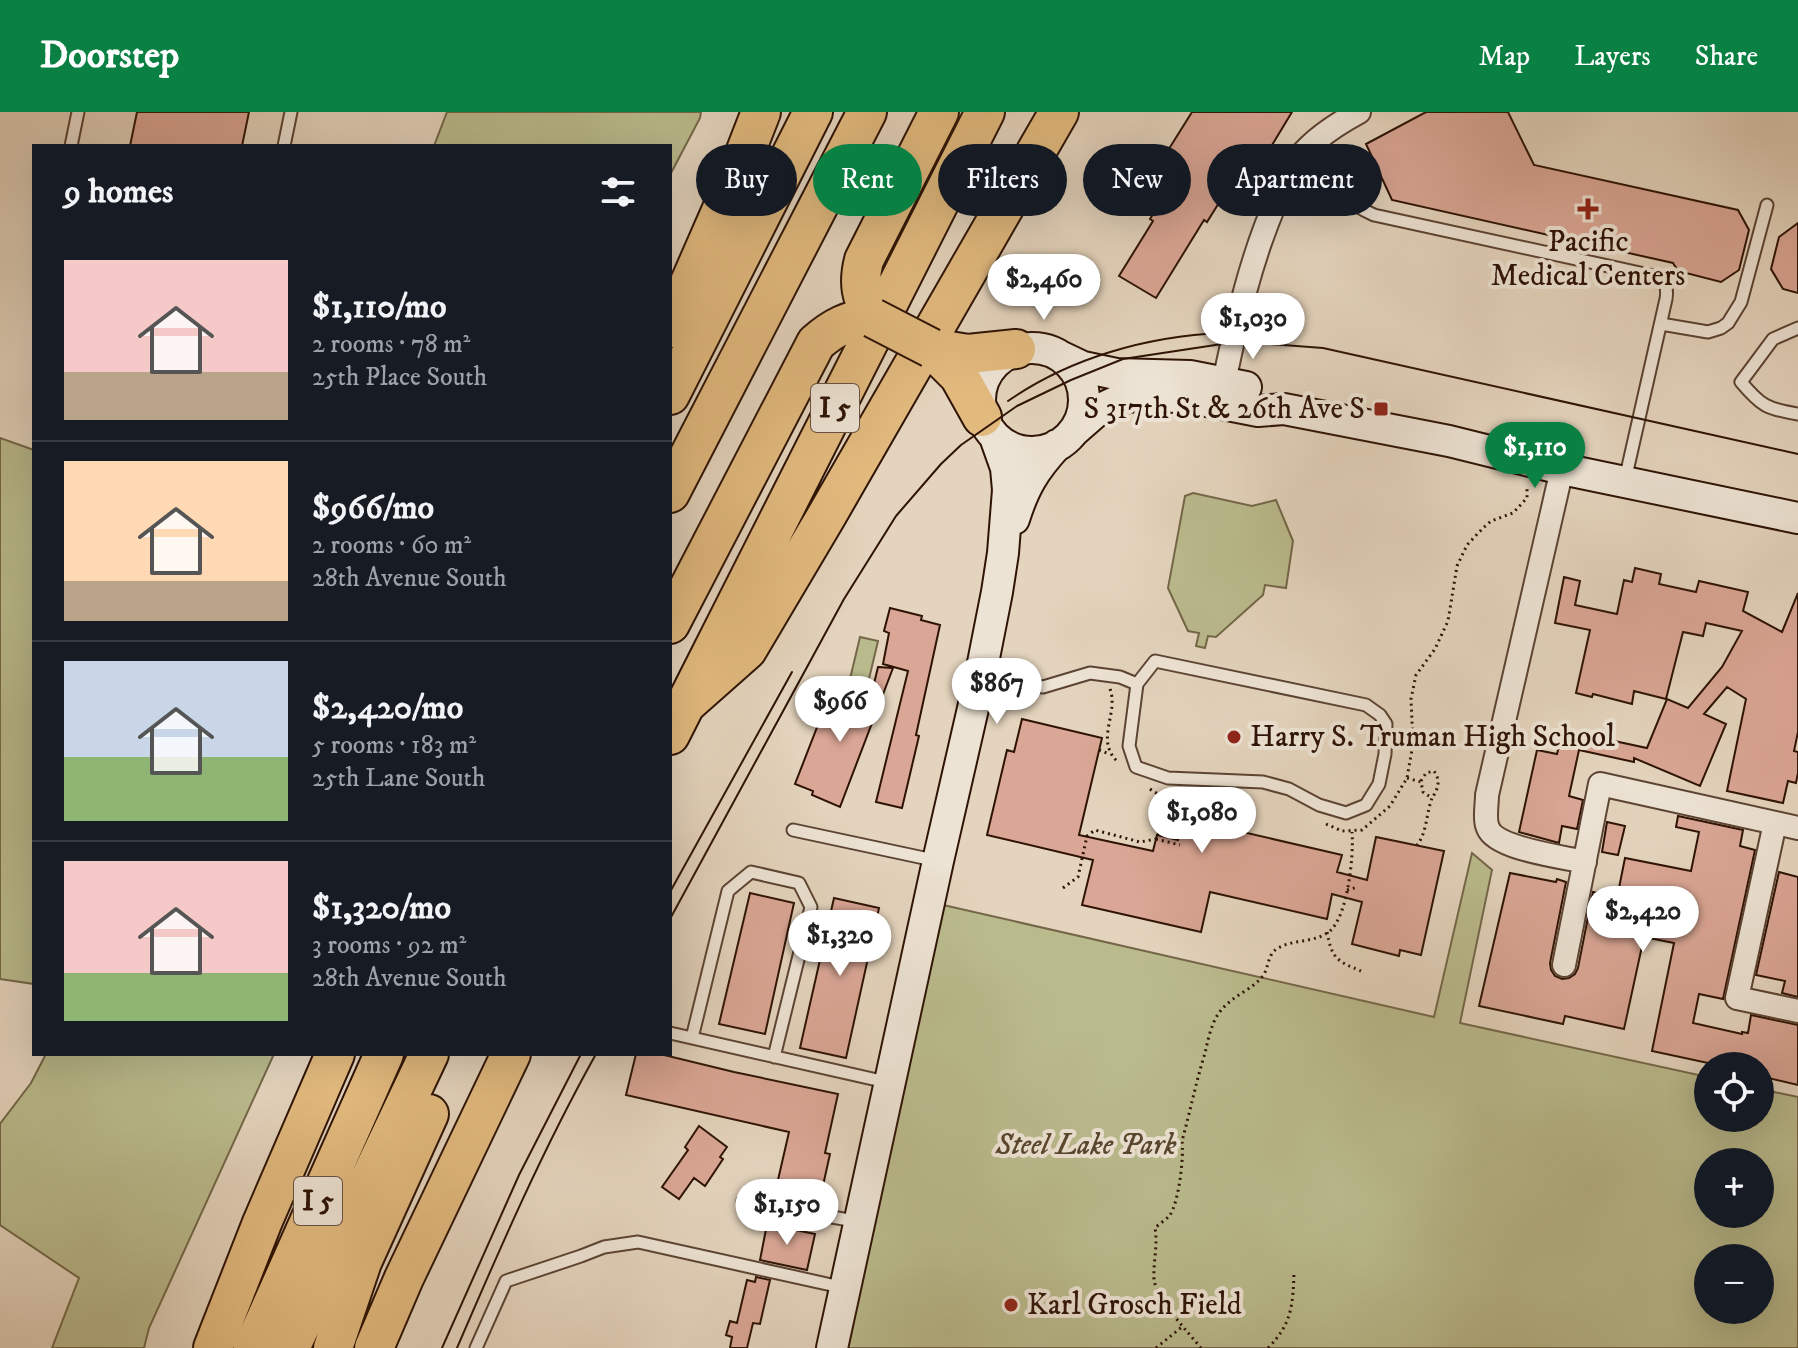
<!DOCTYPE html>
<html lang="en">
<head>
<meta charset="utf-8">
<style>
	:root { --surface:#171b24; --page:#242831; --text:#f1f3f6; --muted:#9ea1a6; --line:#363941; --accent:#0b8043 }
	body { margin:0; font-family:"IM FELL DW Pica",serif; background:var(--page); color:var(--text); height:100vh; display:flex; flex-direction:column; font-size:30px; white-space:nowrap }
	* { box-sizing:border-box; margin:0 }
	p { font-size:26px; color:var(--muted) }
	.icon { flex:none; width:44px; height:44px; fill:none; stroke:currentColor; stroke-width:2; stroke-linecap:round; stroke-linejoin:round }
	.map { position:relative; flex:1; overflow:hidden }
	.side { position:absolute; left:32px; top:32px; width:640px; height:912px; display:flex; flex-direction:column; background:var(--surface); border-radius:0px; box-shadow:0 8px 32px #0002 }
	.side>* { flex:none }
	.guide { position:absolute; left:696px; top:32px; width:760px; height:72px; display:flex; gap:16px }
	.buttons { position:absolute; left:1694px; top:940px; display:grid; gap:16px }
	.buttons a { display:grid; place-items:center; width:80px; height:80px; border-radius:50%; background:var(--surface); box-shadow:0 8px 32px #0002; font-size:40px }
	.price { position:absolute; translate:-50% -68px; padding:0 18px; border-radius:28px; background:#fff; color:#222; font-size:26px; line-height:52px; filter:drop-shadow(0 2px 4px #0008) }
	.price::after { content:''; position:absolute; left:50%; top:48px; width:24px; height:18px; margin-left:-12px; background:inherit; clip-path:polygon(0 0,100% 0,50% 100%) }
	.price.selected { background:var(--accent); color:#fff }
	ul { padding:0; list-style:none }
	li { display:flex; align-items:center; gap:24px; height:200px; padding:0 32px }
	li+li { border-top:2px solid var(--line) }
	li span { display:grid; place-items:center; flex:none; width:224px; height:160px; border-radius:0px; color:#555 }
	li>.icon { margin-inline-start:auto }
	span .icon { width:96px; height:96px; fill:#fffc; stroke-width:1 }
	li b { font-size:34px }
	h2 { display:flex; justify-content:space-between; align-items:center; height:96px; padding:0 32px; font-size:34px }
	.chip { padding:0 28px; border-radius:36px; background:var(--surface); box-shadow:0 8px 32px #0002; font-size:28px; line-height:72px }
	.chip.selected { background:var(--accent); color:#fff }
	header { display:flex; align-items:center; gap:48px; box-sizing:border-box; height:112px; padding:0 40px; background:var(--accent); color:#fff }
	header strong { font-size:38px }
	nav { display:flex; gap:44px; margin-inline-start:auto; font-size:28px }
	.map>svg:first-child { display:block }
</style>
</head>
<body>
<header>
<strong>Doorstep</strong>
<nav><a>Map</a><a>Layers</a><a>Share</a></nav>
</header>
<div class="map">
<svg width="1798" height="1236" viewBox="0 0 1798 1236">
	<rect width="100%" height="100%" fill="#e4d4bd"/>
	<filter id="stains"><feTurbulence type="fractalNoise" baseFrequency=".0025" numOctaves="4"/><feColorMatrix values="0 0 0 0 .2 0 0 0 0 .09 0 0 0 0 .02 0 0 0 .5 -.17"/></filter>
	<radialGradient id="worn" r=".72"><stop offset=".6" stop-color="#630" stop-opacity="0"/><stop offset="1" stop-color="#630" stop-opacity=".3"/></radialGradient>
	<path fill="#babb8d" stroke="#746749" stroke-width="2" fill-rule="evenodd" d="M447 0H701L700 6 670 63V34H434Z
		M0 326 34 338V872L0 867Z
		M1193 381 1252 394 1276 388 1293 429 1286 476 1265 473 1263 483 1216 525 1208 524 1205 536 1196 534 1199 521 1188 519 1168 476 1185 384Z
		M860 525 878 529 868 571 850 567Z
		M1472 741 1492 758 1460 911 1708 965V1006H1760V977L1798 985V1236H832L930 790 1434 905ZM1708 1050H1760V1102H1708ZM1708 1146H1760V1198H1708Z
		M46 942H274L149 1216 144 1236H52L79 1166 0 1113V1012L31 971Z"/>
	<path fill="#daa695" stroke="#2e1305" stroke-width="2" d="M137 0H249L242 34H130Z
		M1192 0H1292L1263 48 1250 41 1207 110 1204 108 1156 186 1119 164 1153 109 1150 107 1178 62 1172 58 1179 48 1167 40Z
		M1426 0H1508L1534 53 1738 98 1749 118 1739 158 1721 170 1678 159 1673 151 1392 88 1366 32Z
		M1798 111V181L1783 177 1771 157 1779 125Z
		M1635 456 1661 462 1659 472 1696 480 1699 469 1748 480 1743 499 1782 520 1798 481V620L1794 639 1798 640V661L1796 671 1788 669 1783 691 1727 679 1746 587 1727 575 1704 602 1726 612 1700 674 1634 646V650L1579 638 1569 684 1583 688 1577 717 1562 714 1559 731 1519 720 1537 638 1557 642 1563 618 1647 636 1667 587 1688 596 1722 555 1742 519 1706 511 1703 524 1683 520 1666 587 1634 579 1632 592 1593 582 1592 585 1576 581 1590 518 1555 511 1564 465 1580 469 1575 493 1617 502 1624 468 1632 470Z
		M890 496 922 504 921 508 940 513 916 623 919 624 902 696 876 690 908 559 883 552 889 521 884 519Z
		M878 555 893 556 840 695 812 683 813 679 795 672 828 587 844 593 847 587 869 592Z
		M1022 607 1102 626 1079 723 1153 739 1157 723 1178 728 1182 706 1342 743 1337 760 1367 768 1376 725 1444 739 1421 843 1400 838 1399 844 1352 832 1362 790 1332 782 1327 807 1210 780 1201 820 1082 793 1093 748 987 723 1007 638 1014 640Z
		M1678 704 1743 718 1740 734 1755 738 1723 887 1699 882 1693 911 1742 922V920L1748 921 1751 903 1798 913V973L1760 964V954H1722L1652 939 1674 831 1644 825 1624 917 1565 904 1563 912 1479 894 1510 761 1556 770 1557 767 1566 770 1550 851 1551 858 1555 864 1562 867 1569 866 1575 862 1578 856 1593 780 1617 786 1625 746 1691 759 1699 720 1676 715Z
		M1607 710 1625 714 1618 743 1602 740Z
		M1779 760 1798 765V885L1782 881 1785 869 1756 863Z
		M750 781 794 791 765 922 719 912Z
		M834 786 879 796 846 946 800 936Z
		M636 942H660L734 960 838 982 825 1041 830 1042 822 1078 778 1068 789 1020 626 983Z
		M699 1014 727 1035 720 1045 723 1047 705 1074 694 1066 679 1087 662 1075 688 1038 685 1035Z
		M767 1112 815 1122 807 1158 760 1148Z
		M756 1165 770 1168 760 1212 753 1211 747 1236H730L732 1225 726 1223 730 1209 737 1211 747 1168 755 1170Z"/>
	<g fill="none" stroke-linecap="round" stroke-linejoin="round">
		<g stroke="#5c4333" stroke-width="15">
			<path id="lane" d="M71 34 78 0
				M284 34 291 0
				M1302 44C1324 67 1344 90 1374 103L1654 164C1665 168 1668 175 1666 187L1625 368
				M1661 212 1708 220 1721 216 1728 211 1741 190 1767 93
				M1798 216 1773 227 1741 270C1761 294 1767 297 1798 302
				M981 566 1043 575 1090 561 1120 565 1137 572 1129 634 1136 655 1168 666 1263 670 1289 677 1319 693 1346 701 1366 693 1379 672 1385 642 1386 612 1380 603 1366 593 1155 549 1137 572
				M793 718 938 749
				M670 921 886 970
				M692 926 728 779 751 760 799 771 811 795 774 945
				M743 1089 860 1110
				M476 1236 506 1169 581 1144 604 1135 638 1130 845 1176"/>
		</g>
		<g stroke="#5c4333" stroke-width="26">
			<path id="street" d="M1224 270C1237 208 1251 146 1277 87 1281 78 1285 68 1290 59 1304 33 1333 14 1359 0
				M1562 357 1487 683C1487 693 1484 707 1488 716 1496 737 1564 745 1585 750
				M1775 711 1737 886 1798 899
				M1564 853 1600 672 1798 716"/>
		</g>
		<g stroke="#2e1305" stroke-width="34">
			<path id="secondary" d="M980 288a52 52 0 1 1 104 0a52 52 0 1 1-104 0Z
				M1062 245 1083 255 1116 262 1190 264 1246 275
				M1074 319 1098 298 1126 285 1153 283 1197 287 1258 299 1284 297 1449 329 1562 357 1798 406
				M1014 407C1024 375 1034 358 1057 333
				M832 1236 938 749 980 566 997 480 1003 441 1008 378 1006 356 995 325"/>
		</g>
		<g stroke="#2e1305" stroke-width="42">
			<path id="highway" d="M873 206C861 186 858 171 864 148L939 0
				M670 216 733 72 761 0
				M931 236 959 264 982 305
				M931 236 968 242 1016 237
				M670 283 813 0
				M670 381 867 0
				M670 512 816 231C833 216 849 207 873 206
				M686 592 747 538 827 403 1059 0
				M670 623 985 0
				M213 1236 262 1111 335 942
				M253 1236 384 942
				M290 1236 429 942
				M333 1236 362 1150 429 1002
				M374 1236 404 1166 511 942"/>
		</g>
		<path stroke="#2e1305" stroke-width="3" stroke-dasharray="2 4" stroke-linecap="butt" d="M1110 577C1119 601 1095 628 1117 649
			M1099 638 1109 642
			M1407 666 1421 670 1423 680 1432 686C1426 702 1427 721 1417 733
			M1421 669 1426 661 1434 659C1441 669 1438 677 1432 686
			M1150 677C1171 693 1196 687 1220 684
			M1326 712 1342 719 1362 718 1390 694 1407 666 1413 632 1411 587 1416 563 1435 537 1448 509 1457 454 1467 433 1483 416 1491 409 1513 401 1527 386V377
			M1156 727 1180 733
			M1063 776 1078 765 1087 724 1095 718 1140 730 1156 727 1164 711 1171 686
			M1347 778 1358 775
			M1327 820C1332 847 1337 849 1361 859
			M1156 1236 1183 1214
			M1201 1236C1188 1220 1156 1187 1154 1167 1153 1150 1158 1134 1155 1116 1159 1112 1167 1107 1170 1103 1179 1089 1184 1045 1182 1029 1190 1000 1196 970 1205 941 1208 928 1211 912 1219 901 1231 884 1250 879 1261 866 1270 857 1266 843 1278 836 1294 827 1315 831 1330 819 1348 803 1354 743 1352 720
			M1268 1236C1292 1212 1293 1192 1294 1160"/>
		<use href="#lane" stroke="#ede3d4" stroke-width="11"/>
		<use href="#street" stroke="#ede3d4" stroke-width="22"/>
		<use href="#secondary" stroke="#ede3d4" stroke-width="30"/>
		<use href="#highway" stroke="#e2ba7e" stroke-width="38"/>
		<path stroke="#2e1305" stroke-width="2" d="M1008 289C1070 246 1147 224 1223 221
			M670 780 792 560
			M670 807 844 487 896 404 941 352 961 333 1017 294 1071 268 1123 247 1222 232 1258 231 1323 236 1798 342
			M442 1236 519 1063 581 942
			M457 1236C500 1136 543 1037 596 942"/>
		<g stroke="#2e1305" stroke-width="42" stroke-linecap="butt">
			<path id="highway-bridge" d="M873 206 931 236"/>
		</g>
		<use href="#highway-bridge" stroke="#e2ba7e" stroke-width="38"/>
	</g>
	<g fill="#8f2418" stroke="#ede3d4" stroke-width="3">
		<path d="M1584 85h8v8h8v8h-8v8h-8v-8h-8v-8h8z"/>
		<rect x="1373" y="289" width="16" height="16" rx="4"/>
		<circle cx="1234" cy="625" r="8"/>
		<circle cx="1011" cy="1193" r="8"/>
	</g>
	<g text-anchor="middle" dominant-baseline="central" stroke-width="8" stroke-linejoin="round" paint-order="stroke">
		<g fill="#ede3d4" stroke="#675143" stroke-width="2">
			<rect x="811" y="272" width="48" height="48" rx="6"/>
			<rect x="294" y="1065" width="48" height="48" rx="6"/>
		</g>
		<g font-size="28" font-weight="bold" fill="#2e1305">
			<text x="835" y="296">I 5</text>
			<text x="318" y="1089">I 5</text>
		</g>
		<g font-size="30" fill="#2e1305" stroke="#ede3d4" text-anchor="start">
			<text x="1588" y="130" text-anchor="middle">Pacific<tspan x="1588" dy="34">Medical Centers</tspan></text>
			<text x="1365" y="297" text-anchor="end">S 317th St &amp; 26th Ave S</text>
			<text x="1250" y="625">Harry S. Truman High School</text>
			<text x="1027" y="1193">Karl Grosch Field</text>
		</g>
		<g font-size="30" font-style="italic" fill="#58452e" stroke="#ede3d4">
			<text x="1086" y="1033">Steel Lake Park</text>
		</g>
	</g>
	<rect width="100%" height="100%" filter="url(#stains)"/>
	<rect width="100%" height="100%" fill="url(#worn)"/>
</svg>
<div class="buttons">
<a><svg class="icon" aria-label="locate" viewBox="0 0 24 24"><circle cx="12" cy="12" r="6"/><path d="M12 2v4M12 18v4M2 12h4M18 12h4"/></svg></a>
<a>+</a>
<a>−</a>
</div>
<b class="price" style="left:1044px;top:210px">$2,460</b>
<b class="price" style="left:1253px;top:249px">$1,030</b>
<b class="price selected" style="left:1535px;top:378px">$1,110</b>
<b class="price" style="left:997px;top:614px">$867</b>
<b class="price" style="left:840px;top:632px">$966</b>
<b class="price" style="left:1202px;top:743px">$1,080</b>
<b class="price" style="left:1643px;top:842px">$2,420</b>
<b class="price" style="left:840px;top:866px">$1,320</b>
<b class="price" style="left:787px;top:1135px">$1,150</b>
<div class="guide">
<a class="chip">Buy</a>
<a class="chip selected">Rent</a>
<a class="chip">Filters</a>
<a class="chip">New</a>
<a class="chip">Apartment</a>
</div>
<section class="side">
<h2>9 homes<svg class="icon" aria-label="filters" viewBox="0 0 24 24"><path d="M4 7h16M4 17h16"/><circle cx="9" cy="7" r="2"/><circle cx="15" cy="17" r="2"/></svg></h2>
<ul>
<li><span style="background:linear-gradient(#f6c9c9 70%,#b9a48a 0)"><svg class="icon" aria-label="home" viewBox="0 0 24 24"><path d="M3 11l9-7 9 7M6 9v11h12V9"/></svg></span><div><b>$1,110/mo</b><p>2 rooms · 78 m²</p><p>25th Place South</p></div></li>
<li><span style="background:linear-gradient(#ffd9b3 75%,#b9a48a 0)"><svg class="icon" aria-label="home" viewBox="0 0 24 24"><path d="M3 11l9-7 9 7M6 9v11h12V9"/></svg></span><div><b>$966/mo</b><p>2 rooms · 60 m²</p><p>28th Avenue South</p></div></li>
<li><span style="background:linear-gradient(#c9d6e8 60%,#8fb573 0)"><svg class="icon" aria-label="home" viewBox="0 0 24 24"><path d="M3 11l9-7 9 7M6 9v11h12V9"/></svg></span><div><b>$2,420/mo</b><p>5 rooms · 183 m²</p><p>25th Lane South</p></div></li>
<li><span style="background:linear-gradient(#f6c9c9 70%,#8fb573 0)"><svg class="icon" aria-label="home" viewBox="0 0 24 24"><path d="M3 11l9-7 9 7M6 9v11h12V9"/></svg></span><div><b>$1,320/mo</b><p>3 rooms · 92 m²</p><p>28th Avenue South</p></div></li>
</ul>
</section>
</div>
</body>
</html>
